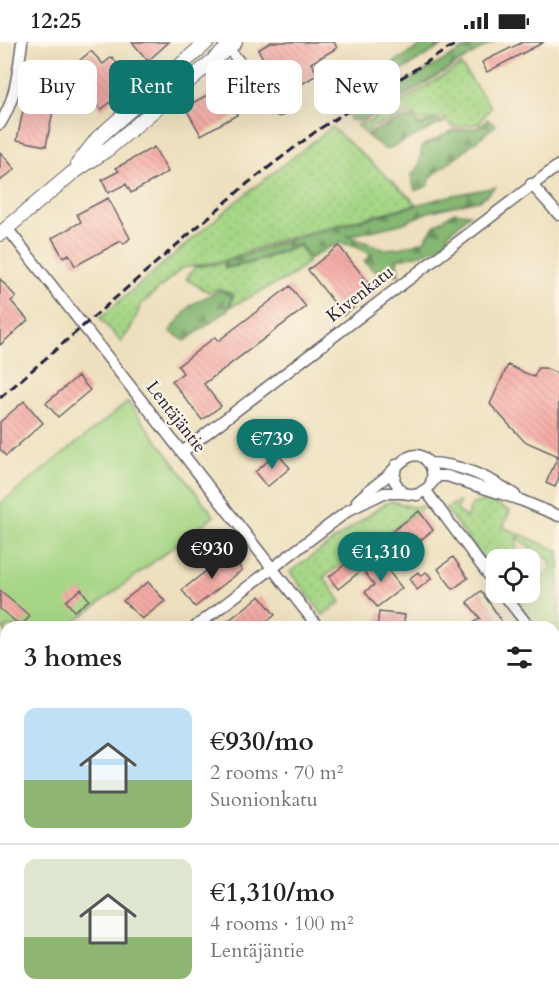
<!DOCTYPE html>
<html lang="en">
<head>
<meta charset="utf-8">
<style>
	:root { --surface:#fff; --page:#f2f2f2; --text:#222; --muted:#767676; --line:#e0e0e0; --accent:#0f766e }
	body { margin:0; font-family:Cardo,serif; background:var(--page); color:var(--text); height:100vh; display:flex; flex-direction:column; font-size:22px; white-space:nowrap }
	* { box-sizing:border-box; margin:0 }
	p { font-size:20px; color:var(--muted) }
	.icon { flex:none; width:33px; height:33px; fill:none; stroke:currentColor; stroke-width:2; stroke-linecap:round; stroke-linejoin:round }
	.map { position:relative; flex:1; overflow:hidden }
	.side { position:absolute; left:0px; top:579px; width:560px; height:386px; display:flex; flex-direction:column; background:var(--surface); border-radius:18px 18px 0 0; box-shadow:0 6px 24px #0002 }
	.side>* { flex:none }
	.top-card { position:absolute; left:18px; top:18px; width:524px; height:54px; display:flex; gap:12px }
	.fabs { position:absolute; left:486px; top:507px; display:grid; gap:12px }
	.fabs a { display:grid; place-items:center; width:54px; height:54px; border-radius:12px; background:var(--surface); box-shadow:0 6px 24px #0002; font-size:30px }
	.price { position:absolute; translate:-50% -51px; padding:0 14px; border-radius:21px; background:var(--accent); color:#fff; font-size:20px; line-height:39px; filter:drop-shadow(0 2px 3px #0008) }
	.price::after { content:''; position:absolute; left:50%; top:36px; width:18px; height:14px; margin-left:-9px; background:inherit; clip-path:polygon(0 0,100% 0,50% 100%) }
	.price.selected { background:#222; color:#fff }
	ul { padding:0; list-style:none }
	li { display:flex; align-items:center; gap:18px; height:150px; padding:0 24px }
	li+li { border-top:2px solid var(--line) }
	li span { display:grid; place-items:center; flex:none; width:168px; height:120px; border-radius:12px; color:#555 }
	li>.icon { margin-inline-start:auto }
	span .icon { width:72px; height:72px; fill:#fffc; stroke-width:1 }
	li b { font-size:26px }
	h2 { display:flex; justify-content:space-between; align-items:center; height:72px; padding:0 24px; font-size:26px }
	.chip { padding:0 21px; border-radius:12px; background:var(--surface); box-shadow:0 6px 24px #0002; font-size:21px; line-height:54px }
	.chip.selected { background:var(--accent); color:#fff }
	.status { display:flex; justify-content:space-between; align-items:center; height:42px; padding:0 30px; background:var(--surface); direction:ltr }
	.status svg { height:16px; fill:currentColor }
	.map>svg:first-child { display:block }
</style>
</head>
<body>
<div class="status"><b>12:25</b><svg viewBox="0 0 49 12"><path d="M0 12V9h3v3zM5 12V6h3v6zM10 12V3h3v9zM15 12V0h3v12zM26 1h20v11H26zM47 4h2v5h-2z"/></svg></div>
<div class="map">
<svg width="559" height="964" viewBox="0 0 559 964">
	<defs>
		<pattern id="green-dots" width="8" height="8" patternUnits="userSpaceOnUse" patternTransform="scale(1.5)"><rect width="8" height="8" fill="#a5d685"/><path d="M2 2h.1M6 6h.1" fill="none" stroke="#8eb774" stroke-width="1.8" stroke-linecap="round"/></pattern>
		<pattern id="forest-firs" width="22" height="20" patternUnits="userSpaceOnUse" patternTransform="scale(1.5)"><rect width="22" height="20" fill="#84b772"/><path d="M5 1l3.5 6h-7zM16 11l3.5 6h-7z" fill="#6c945f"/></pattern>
		<pattern id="building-back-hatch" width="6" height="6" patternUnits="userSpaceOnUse" patternTransform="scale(1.5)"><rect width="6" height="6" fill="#f5aba5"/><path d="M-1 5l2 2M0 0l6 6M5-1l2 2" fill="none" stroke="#d2938f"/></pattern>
	</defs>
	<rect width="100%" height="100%" fill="#fcf5e5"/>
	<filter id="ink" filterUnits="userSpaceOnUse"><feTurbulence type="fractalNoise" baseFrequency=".0167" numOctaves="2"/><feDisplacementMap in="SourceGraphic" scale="12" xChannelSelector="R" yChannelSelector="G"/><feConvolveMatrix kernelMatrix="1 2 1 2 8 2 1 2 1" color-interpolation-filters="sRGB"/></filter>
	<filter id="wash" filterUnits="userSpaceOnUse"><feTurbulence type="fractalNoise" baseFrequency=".008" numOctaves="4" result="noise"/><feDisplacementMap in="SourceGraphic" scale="24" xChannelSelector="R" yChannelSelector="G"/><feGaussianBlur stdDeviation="1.35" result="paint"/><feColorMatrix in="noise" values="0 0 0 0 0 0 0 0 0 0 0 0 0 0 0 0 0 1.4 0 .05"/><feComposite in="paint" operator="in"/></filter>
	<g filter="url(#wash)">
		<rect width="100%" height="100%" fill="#eee0be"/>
		<path fill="url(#green-dots)" stroke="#647c60" stroke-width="1.5" d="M461 23 491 65 478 82 453 85 443 76 420 79 411 71 373 85 365 91 357 83 367 81Z
			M332 85 417 162 276 199 223 219 182 226 141 263 131 286 121 300 100 276 238 158Z
			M300 204 308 220 293 233 230 265 234 253 219 246 208 250 186 237 195 225 224 221 225 227 252 221Z
			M488 458 510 469 503 485 517 491 516 517 496 518V534L445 466 459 460 457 468 466 476 472 462Z
			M392 459 411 465 426 464 324 535 341 560 323 573 290 530 383 463Z
			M520 492 559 509V615L554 608V585H536L516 558 530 550V547L552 526 549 517 518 497Z"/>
		<path fill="url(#forest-firs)" stroke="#536c56" stroke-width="1.5" d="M427 0H448L340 67 326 62Z
			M476 0H493L363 79 350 78 349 72Z
			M413 75 420 83 432 79 444 80 386 108 366 93 393 80Z
			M487 77 496 83 431 135 428 144 415 149 411 134 419 125 422 104 454 88 477 86Z
			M495 145 482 157 428 170 401 182 348 194 384 207 400 206 424 199 434 184 454 170 470 172 447 193 449 198C434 210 417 214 397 217L399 233 372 227 364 219 372 213C342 195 337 200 309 217L300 202 252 220 226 225 225 220 278 201 449 154Z
			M219 248 232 254 228 268 185 299 170 289 191 263Z"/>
		<path fill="#a5d685" stroke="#647c60" stroke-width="1.5" d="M128 360 214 474 68 585H6V591L0 583V462Z"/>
		<g id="blocks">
			<path fill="url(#building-back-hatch)" d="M132 0H169L148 19Z
				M271 0H334L337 6 311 21 318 32 297 45 291 36 280 43 258 8Z
				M523 0H544L487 30 482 20Z
				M91 9 103 22 112 15 133 41 101 68 68 28Z
				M30 34 59 39 46 104 17 98Z
				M222 45 237 73 201 93 185 65Z
				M154 105 168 130 131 151 126 142 108 151 102 138 119 129 116 126Z
				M0 110 15 127 0 139Z
				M108 156 130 196 124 202 121 199 75 224 69 212 63 215 52 196 81 180 77 172Z
				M339 204 375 249 344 273 308 228Z
				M0 237 16 255 11 259 28 278 0 303Z
				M290 244 306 265 204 342 221 364 202 378 172 339 183 331 178 324 215 295 218 299Z
				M508 323 534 335 538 326H545L559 332V435L555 445 546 441 558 414 524 399 490 362Z
				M78 334 90 348 58 375 46 361Z
				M24 359 43 381 6 414 0 407V380Z
				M277 411 290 426 267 445 255 430Z
				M419 469 433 488 404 511 389 492Z
				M229 511 242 528 195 565 182 548Z
				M354 515 363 527 338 547 329 535Z
				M453 515 468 536 453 547 438 527Z
				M379 517 402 546 377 565 365 550 374 543 364 529Z
				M418 530 421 534 426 530 432 536 417 548 409 537Z
				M148 540 165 559 142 577 123 559Z
				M81 547 89 558 74 569 66 559Z
				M0 549 30 574 21 584 0 567Z
				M481 549 493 566 505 585H468L480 576 467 560Z
				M260 554 275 573 260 585H220Z
				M379 570 405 573 403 585H377Z"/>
		</g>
	</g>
	<g filter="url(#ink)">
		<use href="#blocks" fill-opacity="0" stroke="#696469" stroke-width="1.5"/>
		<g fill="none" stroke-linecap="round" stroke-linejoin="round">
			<g stroke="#696469" stroke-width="13">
				<path id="minor" d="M223 0 280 69
					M0 82C16 57 18 29 22 0
					M531 142 559 173
					M7 186 318 585
					M182 410 559 123
					M428 421C458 421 491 436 515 453
					M432 441 438 434H447L523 459 559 474
					M426 449 496 543
					M357 459C366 450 376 443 386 435 397 425 415 399 430 423 434 431 433 438 429 445L417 453 402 451 394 438 396 423
					M502 550 529 585
					M195 585 349 468 384 451H402
					M554 618 559 625
					M0 691 6 699
					M0 732 6 728
					M554 891 559 898
					M201 958 205 964
					M345 964 352 958"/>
			</g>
			<g stroke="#696469" stroke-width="16">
				<path id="major" d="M78 122 98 96 207 0
					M0 192 71 132 108 107 235 0
					M0 829 6 838
					M0 861 6 870
					M63 958 67 964
					M84 958 87 964"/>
			</g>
			<use href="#minor" stroke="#fff" stroke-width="10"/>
			<use href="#major" stroke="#fff" stroke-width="14"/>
			<path stroke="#22223b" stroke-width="3" stroke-dasharray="9 4.5" stroke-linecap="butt" d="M0 356 248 141 319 87 459 0"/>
		</g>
	</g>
	<g text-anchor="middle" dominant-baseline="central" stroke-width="4.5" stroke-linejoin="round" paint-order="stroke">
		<g font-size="18" fill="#22223b" stroke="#fcf5e5">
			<text transform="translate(360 252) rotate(-38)">Kivenkatu</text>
			<text transform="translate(176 375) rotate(52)">Lentäjäntie</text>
		</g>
	</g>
</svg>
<div class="fabs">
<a><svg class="icon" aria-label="locate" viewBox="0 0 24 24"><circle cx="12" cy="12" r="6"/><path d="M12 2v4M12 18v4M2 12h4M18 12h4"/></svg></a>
</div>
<b class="price" style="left:272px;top:428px">€739</b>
<b class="price selected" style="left:212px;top:538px">€930</b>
<b class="price" style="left:381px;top:541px">€1,310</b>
<div class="top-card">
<a class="chip">Buy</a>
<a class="chip selected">Rent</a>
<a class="chip">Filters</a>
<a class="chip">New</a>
</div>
<section class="side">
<h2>3 homes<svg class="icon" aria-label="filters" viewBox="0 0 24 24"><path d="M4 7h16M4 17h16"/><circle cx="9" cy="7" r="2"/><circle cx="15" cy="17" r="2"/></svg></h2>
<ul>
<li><span style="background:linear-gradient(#bfe0f5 60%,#8fb573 0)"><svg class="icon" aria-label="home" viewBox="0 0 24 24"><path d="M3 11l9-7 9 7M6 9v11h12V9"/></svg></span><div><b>€930/mo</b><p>2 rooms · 70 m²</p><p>Suonionkatu</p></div></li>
<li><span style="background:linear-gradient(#dfe7d0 65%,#8fb573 0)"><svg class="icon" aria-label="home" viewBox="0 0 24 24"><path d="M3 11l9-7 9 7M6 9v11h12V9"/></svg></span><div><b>€1,310/mo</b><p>4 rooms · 100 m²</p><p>Lentäjäntie</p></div></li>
</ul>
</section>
</div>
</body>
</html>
